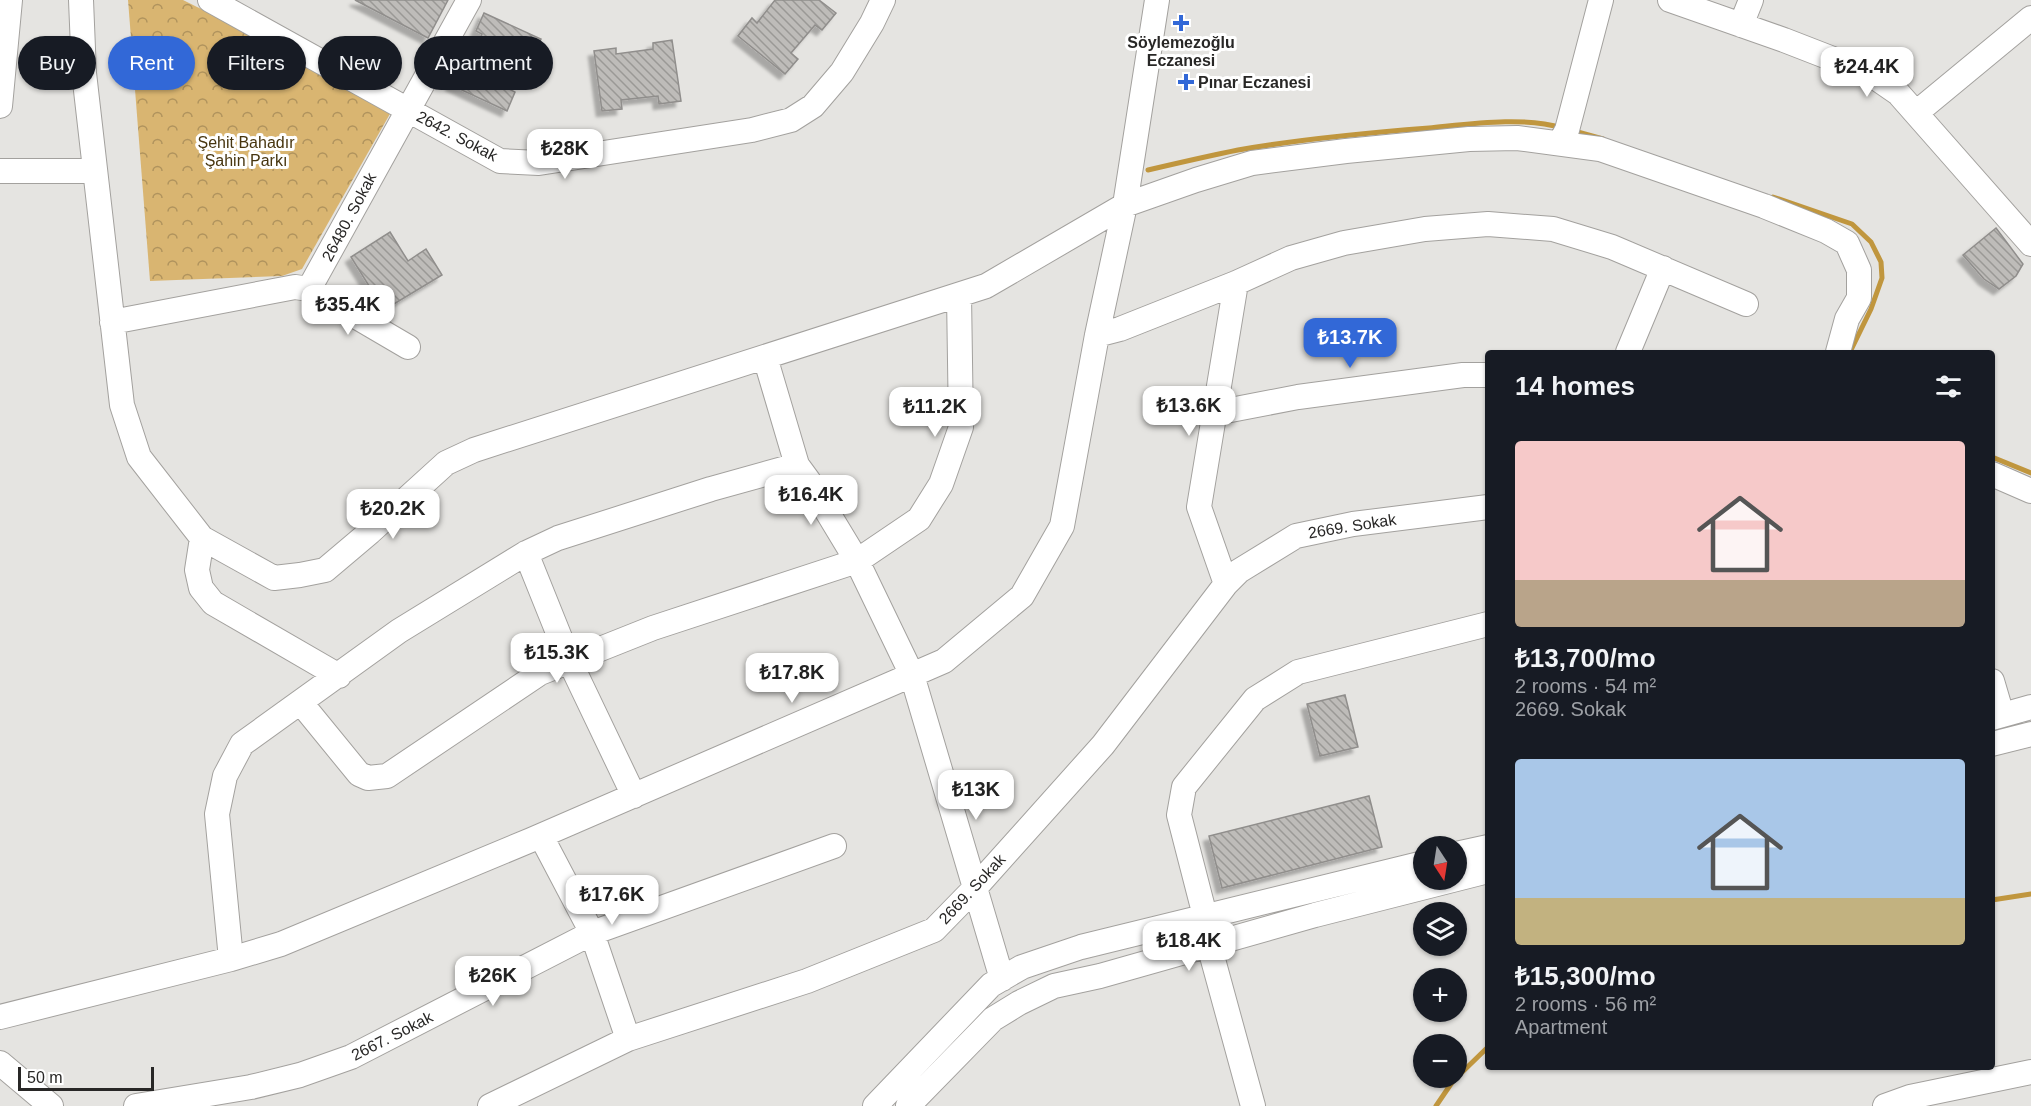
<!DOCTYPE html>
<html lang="en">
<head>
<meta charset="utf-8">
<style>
	:root { --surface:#171b24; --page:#242831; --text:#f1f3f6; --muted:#9ea1a6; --accent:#3268d7 }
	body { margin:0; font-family:Helvetica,sans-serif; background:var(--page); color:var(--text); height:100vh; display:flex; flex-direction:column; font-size:22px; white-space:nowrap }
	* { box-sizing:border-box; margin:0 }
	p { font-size:20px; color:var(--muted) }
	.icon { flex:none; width:33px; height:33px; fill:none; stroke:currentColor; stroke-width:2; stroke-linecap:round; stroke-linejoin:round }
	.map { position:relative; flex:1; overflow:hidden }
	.drawer { position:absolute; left:1485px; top:350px; width:510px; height:720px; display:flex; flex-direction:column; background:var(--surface); border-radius:6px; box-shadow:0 2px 4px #0004 }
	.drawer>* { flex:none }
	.banner { position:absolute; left:18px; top:36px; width:570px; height:54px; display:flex; gap:12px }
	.needle { width:39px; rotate:168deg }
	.buttons { position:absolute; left:1413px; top:836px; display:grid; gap:12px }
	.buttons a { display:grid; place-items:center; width:54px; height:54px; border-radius:50%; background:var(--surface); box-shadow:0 2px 4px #0004; font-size:30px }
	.scale { position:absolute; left:18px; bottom:15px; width:136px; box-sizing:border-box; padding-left:6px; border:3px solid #282726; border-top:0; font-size:16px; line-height:21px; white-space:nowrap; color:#282726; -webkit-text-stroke:4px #fff; paint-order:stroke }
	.price { position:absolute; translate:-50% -51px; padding:0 14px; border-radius:12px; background:#fff; color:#222; font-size:20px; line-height:39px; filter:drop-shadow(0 2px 3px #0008) }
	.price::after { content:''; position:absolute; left:50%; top:36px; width:18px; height:14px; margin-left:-9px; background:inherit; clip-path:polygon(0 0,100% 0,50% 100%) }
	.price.selected { background:var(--accent); color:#fff }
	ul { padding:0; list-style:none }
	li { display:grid; align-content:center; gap:12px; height:318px; padding:0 30px }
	li span { display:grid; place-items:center; height:186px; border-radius:6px; color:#555 }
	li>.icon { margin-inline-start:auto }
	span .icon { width:108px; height:108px; fill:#fffc; stroke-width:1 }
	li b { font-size:26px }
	h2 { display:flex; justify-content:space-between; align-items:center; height:72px; padding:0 30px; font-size:26px }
	.chip { padding:0 21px; border-radius:27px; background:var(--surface); box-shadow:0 2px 4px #0004; font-size:21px; line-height:54px }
	.chip.selected { background:var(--accent); color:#fff }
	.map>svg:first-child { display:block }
</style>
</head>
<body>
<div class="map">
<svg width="2031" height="1106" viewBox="0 0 2031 1106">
	<defs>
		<pattern id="forest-crowns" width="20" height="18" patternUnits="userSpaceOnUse" patternTransform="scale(1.5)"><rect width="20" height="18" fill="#d9b571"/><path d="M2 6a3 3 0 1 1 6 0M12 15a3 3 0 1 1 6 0" fill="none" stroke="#b0935d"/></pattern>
		<pattern id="building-back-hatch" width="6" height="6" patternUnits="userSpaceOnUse" patternTransform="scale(1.5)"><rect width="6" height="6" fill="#bebcb9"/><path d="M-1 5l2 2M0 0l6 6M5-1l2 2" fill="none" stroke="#9a9996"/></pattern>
		<filter id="shadow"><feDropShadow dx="-5.5" dy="5.5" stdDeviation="1.5" flood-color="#0004"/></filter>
	</defs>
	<rect width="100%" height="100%" fill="#e5e4e1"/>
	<path fill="url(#forest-crowns)" d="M128 0H183L395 105 302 269 282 276 150 281Z"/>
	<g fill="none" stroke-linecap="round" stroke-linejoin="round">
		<path stroke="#c0963e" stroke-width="5" d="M1574 131 1603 139
			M1148 170C1178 163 1208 156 1238 150 1301 139 1365 133 1429 128 1470 124 1523 116 1562 128
			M1773 197 1852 224 1871 242 1881 262 1882 278 1871 309 1850 352
			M1992 457 2031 473
			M1992 900 2031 894
			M1436 1106 1453 1081 1488 1047"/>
	</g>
	<path fill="url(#building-back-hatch)" stroke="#908e8c" stroke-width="1.5" filter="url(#shadow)" d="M355 0H448L428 38Z
		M775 0H819L836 13 822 30 815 25 791 53 798 59 785 74 738 36 752 18 757 23Z
		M484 13 541 39 531 59 523 55 507 88 515 92 507 111 451 85 460 65 466 68 482 34 476 31Z
		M672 40 681 101 659 104 658 96 621 100 622 109 602 111 594 51 616 48V54L653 49V43Z
		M1996 228 2023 264 2016 276 1999 289 1984 279 1963 255Z
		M390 232 408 261 426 249 442 275 384 310 351 257Z
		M1345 695 1358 747 1320 756 1307 704Z
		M1369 796 1382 847 1222 888 1209 836Z"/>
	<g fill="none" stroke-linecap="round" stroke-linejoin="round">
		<g stroke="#a3a19e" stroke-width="26">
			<path id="minor" d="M81 0 84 73 122 405 139 457 202 538 274 578 300 575 325 570 370 532 446 463 474 450 986 286 1125 205 1196 180 1252 163 1346 151 1469 139 1517 138 1600 149 1764 206 1826 231 1847 243 1859 270V298L1847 319 1838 352
				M210 0 500 161 539 163 752 130 791 120 813 106 842 72 872 23 883 0
				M1670 0 1784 40 1869 73 1898 93 2031 244
				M1741 25 1751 0
				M0 106 10 0
				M1916 113 2031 18
				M1560 143 1567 130 1601 0
				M0 171H95
				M309 289 408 347
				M112 322 295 287 309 289 469 0
				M1097 335 1120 329 1236 283 1291 258 1344 243 1425 229 1488 224 1553 229 1612 247 1746 304
				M1628 352 1663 268
				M765 357 797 465 808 480 857 561 912 675 1002 979
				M1215 413 1298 397 1463 375H1488
				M1992 474 2031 491
				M202 538 197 570 201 588 213 603 339 676
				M526 553 569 660 634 796
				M1226 584 1199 507 1236 283
				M1992 681 2002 715
				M301 703 359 774 368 778 387 776 540 673 653 628 857 561 919 519 941 484 961 427 959 295
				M1992 718 2031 707
				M1992 744 2031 734
				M541 836 592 933 628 1039
				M1456 854 1488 847
				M1205 916 1179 815 1184 787 1255 699 1298 672 1488 624
				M1209 945 1253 1106
				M231 959 217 814 225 776 242 744 399 631 526 553 558 538 711 489 797 465
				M0 1017 231 959 281 944 531 840 944 661 1022 596 1062 526 1097 335 1125 205 1157 0
				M0 1063 51 1106
				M136 1106 251 1087 300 1075 351 1057 592 933 834 846
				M490 1106 628 1039 807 981 934 930 974 889 1103 745 1226 584 1239 571 1296 536 1353 524 1488 507
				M875 1106 991 985 1022 967 1081 947 1424 863
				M908 1106 993 1019 1019 1003 1054 986 1100 976 1315 915 1488 871
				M1885 1106 1910 1097 2031 1072"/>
		</g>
		<use href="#minor" stroke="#fff" stroke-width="24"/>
	</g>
	<g fill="#3268d7" stroke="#fff" stroke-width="2">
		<path d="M1178 14h6v6h6v6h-6v6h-6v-6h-6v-6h6z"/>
		<path d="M1183 73h6v6h6v6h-6v6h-6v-6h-6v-6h6z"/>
	</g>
	<g text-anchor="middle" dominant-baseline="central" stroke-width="6" stroke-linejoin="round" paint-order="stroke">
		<g font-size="16" font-weight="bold" fill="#282726" stroke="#fff">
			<text x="1181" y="42">Söylemezoğlu<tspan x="1181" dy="18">Eczanesi</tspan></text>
			<text x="1198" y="82" text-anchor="start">Pınar Eczanesi</text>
		</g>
		<g font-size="16" fill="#282726" stroke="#fff">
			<text transform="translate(457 136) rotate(28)">2642. Sokak</text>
			<text transform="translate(349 217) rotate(-62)">26480. Sokak</text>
			<text transform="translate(1352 526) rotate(-9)">2669. Sokak</text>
			<text transform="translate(972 889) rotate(-47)">2669. Sokak</text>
			<text transform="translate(392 1036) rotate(-27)">2667. Sokak</text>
		</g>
		<g font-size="16" fill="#47350f" stroke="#fff">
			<text x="246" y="142">Şehit Bahadır<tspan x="246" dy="18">Şahin Parkı</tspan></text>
		</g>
	</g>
</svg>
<div class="buttons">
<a><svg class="needle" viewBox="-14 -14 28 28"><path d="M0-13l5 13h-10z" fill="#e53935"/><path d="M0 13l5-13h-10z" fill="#9ea1a6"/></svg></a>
<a><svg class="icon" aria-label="layers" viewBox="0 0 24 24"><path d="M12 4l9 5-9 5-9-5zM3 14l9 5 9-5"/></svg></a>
<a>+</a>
<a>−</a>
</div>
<div class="scale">50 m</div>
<b class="price" style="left:1867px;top:98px">₺24.4K</b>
<b class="price" style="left:565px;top:180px">₺28K</b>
<b class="price" style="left:348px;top:336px">₺35.4K</b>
<b class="price selected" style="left:1350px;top:369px">₺13.7K</b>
<b class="price" style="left:1189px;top:437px">₺13.6K</b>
<b class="price" style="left:935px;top:438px">₺11.2K</b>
<b class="price" style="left:811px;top:526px">₺16.4K</b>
<b class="price" style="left:393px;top:540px">₺20.2K</b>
<b class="price" style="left:557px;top:684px">₺15.3K</b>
<b class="price" style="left:792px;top:704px">₺17.8K</b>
<b class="price" style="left:976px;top:821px">₺13K</b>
<b class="price" style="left:612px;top:926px">₺17.6K</b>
<b class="price" style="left:1189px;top:972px">₺18.4K</b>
<b class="price" style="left:493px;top:1007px">₺26K</b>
<div class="banner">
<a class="chip">Buy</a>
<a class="chip selected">Rent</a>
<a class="chip">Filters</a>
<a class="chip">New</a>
<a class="chip">Apartment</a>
</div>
<section class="drawer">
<h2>14 homes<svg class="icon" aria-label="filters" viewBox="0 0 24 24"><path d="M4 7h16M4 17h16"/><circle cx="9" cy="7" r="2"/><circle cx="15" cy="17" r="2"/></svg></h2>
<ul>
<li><span style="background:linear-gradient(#f6c9c9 75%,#b9a48a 0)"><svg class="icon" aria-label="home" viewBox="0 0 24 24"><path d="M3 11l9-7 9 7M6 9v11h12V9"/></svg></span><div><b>₺13,700/mo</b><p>2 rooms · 54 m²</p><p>2669. Sokak</p></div></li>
<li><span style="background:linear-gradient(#a9c7e8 75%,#c2b280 0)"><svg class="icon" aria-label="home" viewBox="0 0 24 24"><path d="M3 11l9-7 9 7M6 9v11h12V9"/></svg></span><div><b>₺15,300/mo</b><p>2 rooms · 56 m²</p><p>Apartment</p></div></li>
</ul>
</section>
</div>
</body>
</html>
